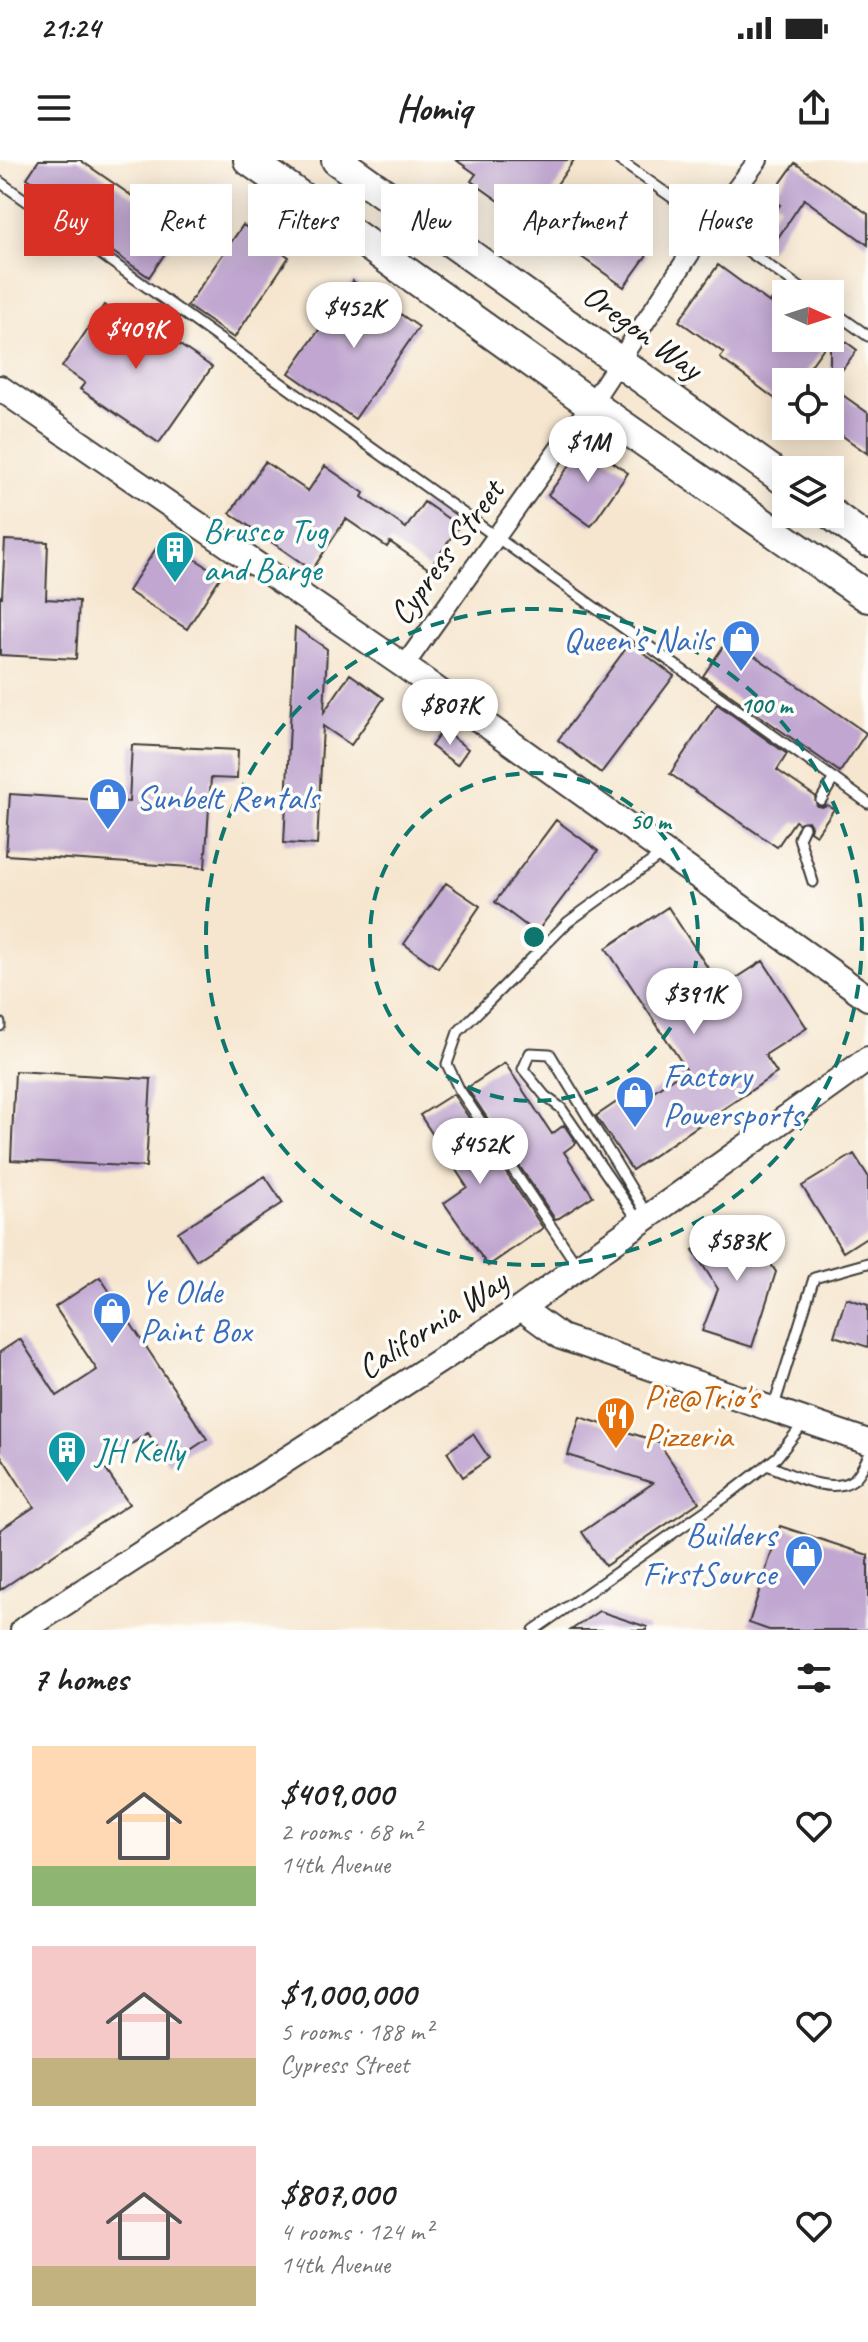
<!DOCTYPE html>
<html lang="en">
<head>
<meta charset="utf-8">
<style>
	:root { --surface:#fff; --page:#f6f6f6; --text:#222; --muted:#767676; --accent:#d93025 }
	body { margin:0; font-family:Caveat,sans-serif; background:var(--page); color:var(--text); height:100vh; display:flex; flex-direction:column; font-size:30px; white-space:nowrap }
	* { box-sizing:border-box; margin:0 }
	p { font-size:26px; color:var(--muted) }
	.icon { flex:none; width:44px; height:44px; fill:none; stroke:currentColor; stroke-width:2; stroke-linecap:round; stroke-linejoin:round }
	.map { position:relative; height:1470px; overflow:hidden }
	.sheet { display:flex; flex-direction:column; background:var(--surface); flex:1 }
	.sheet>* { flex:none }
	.banner { position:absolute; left:24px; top:24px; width:820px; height:72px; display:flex; gap:16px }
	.needle { width:52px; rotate:93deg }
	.buttons { position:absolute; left:772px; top:120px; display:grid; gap:16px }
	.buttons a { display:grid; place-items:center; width:72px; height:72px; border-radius:0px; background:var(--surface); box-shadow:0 4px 20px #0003; font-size:40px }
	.price { position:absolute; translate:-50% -68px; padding:0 18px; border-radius:28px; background:#fff; color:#222; font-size:26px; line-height:52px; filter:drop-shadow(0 2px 4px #0008) }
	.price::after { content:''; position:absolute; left:50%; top:48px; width:24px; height:18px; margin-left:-12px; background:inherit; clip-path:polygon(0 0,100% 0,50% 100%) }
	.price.current { background:var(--accent); color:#fff }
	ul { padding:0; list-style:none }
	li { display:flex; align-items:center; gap:24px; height:200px; padding:0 32px }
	li span { display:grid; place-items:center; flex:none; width:224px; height:160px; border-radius:0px; color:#555 }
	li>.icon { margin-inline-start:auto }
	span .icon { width:96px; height:96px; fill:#fffc; stroke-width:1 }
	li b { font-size:34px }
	h2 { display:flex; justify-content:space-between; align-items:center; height:96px; padding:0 32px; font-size:34px }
	.chip { padding:0 28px; border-radius:0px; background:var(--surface); box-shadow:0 4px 20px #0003; font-size:28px; line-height:72px }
	.chip.current { background:var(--accent); color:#fff }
	.status { display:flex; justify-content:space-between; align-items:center; height:56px; padding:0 40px; background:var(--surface); direction:ltr }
	.status svg { height:22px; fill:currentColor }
	header { display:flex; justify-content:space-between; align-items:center; height:104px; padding:0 32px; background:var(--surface); font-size:36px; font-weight:700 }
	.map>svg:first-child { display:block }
</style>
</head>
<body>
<div class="status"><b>21:24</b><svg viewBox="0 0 49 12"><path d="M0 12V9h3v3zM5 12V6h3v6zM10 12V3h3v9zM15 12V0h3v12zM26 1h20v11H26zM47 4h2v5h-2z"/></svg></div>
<header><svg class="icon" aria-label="menu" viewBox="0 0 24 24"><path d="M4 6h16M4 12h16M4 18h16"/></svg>Homiq<svg class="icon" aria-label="share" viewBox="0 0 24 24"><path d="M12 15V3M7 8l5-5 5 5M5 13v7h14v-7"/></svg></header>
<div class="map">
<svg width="868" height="1470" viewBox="0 0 868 1470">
	<rect width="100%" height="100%" fill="#fdfcf7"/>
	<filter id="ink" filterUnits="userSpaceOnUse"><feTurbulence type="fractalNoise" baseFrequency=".0125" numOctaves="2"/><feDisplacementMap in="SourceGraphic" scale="16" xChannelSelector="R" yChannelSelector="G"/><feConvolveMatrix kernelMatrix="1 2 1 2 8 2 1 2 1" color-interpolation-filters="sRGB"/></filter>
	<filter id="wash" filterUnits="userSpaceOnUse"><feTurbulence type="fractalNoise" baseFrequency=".006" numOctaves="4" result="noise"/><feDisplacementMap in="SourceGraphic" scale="32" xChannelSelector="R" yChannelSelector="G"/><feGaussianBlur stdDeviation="1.8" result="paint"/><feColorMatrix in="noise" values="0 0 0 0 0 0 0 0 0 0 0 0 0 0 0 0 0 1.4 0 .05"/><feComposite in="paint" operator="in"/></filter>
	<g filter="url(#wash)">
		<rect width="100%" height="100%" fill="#f6e6cf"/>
		<g id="blocks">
			<path fill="#c0a6d0" d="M39 0H80L181 70 149 117 55 52 62 42 27 18Z
				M456 0H574L553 30 567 40 541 77 510 54 513 51 471 21 476 14Z
				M795 3 868 54V85L804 39 769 91 754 80 780 45 770 38Z
				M599 61 647 95 624 127 576 93Z
				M243 65 289 97 234 178 187 146Z
				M718 105 770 143 772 140 786 150V178H830V170L857 190 830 226 868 253V294L830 267V179L799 222H786V247L720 198 724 193 679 161Z
				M353 121 419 167 355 259 289 213Z
				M104 145 127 161 133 153 212 207 159 283 80 229 85 223 62 207Z
				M586 283 628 313 591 366 548 335Z
				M265 302 308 331 325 306 364 333 362 337 406 368 424 342 459 366 429 409 390 382 387 387 346 359 312 410 230 353Z
				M163 378 221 416 187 469 128 431Z
				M5 380 48 382 46 439 79 441 76 499 0 495V436L2 437Z
				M295 467 327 489 324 552 350 514 384 538 351 585 323 566 317 685 284 683Z
				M729 478 866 573 840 612 703 516Z
				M630 483 674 516 601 613 558 580Z
				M717 544 787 594 777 610 815 636 817 646 822 647 827 645 834 649 816 675 810 671 811 666 808 661 798 663 795 661 777 687 670 614Z
				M443 570 468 589 457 605 431 586Z
				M132 585 238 590 237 619 211 618 205 708 6 695 10 634 129 642Z
				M556 660 598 691 536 773 495 742Z
				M446 723 480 746 438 808 404 784Z
				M668 747 721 828 763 801 807 868 765 895 777 913 632 1010 596 956 639 927 645 937 686 909 606 788Z
				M505 903 552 974 564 965 576 983 564 992 593 1036 559 1058 555 1059 467 928Z
				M15 911 151 919 146 1007 11 1000Z
				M453 934 543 1068 488 1106 444 1043 467 1027 420 955Z
				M854 994 868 1016V1076L843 1092 802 1026Z
				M265 1016 283 1043 196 1100 178 1072Z
				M742 1059 776 1112 752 1187 702 1171 718 1129 693 1090Z
				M100 1117 207 1279 169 1304 148 1273 102 1304 129 1344 0 1430V1370L34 1347 0 1294V1192L20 1179 57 1236 97 1210 55 1147Z
				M846 1138 868 1145V1187L834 1176Z
				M580 1257 665 1284 663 1289 699 1342 605 1406 582 1372 653 1323 568 1295Z
				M473 1274 489 1298 463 1317 447 1292Z
				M780 1366 868 1395V1470H769L749 1463Z
				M599 1451 647 1467V1470H571Z"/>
		</g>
	</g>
	<g filter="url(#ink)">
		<use href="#blocks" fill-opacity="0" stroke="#3d3a37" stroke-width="2"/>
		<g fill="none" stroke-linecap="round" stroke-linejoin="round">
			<g stroke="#3d3a37" stroke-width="13">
				<path id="service" d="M619 0 809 134
					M0 22 868 643
					M830 149 868 176
					M821 640 834 618
					M804 667 799 678 813 722
					M0 863V866
					M640 1063 561 948 545 936 523 909 530 893 550 894 648 1056
					M577 1105 459 929 447 904 458 872 568 762 662 694
					M773 1249 814 1118 868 1103
					M767 1305C790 1313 831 1337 854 1319 860 1314 864 1305 868 1297
					M534 1470 728 1335 777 1297 804 1263"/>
			</g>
			<g stroke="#3d3a37" stroke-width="22">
				<path id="minor" d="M404 506 591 244 709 65 758 0"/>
			</g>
			<g stroke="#3d3a37" stroke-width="28">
				<path id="tertiary" d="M0 228 404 506 868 838
					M521 1148 561 1177 868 1282
					M23 1470 521 1148 868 899"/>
			</g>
			<g stroke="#3d3a37" stroke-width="34">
				<path id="primary" d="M249 0 591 244 868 437
					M337 0 786 321
					M830 353 868 381"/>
			</g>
			<use href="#service" stroke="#fff" stroke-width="9"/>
			<use href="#minor" stroke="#fff" stroke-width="18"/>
			<use href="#tertiary" stroke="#fff" stroke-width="24"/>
			<use href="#primary" stroke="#fff" stroke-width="30"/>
		</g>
	</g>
	<g fill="none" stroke="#0f766e" stroke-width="4" stroke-dasharray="14 10">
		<circle cx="534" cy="777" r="164"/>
		<circle cx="534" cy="777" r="328"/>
	</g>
	<defs>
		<g id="building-pin" transform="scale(2)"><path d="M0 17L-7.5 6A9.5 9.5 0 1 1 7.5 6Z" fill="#0f9aa8" stroke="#fdfcf7"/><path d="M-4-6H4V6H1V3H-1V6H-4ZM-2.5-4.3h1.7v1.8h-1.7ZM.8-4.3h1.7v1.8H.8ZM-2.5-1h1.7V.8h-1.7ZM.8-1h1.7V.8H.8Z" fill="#fff"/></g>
		<g id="shop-pin" transform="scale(2)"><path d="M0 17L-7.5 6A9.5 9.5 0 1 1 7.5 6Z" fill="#3f7fe0" stroke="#fdfcf7"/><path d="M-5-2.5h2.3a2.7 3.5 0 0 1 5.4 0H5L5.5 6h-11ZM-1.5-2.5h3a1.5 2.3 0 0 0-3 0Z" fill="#fff"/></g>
		<g id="restaurant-pin" transform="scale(2)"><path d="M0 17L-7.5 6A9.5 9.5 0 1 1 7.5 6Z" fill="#e8710a" stroke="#fdfcf7"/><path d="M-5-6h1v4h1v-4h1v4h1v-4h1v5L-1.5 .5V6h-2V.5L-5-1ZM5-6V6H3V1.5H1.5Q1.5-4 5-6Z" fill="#fff"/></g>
	</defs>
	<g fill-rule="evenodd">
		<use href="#building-pin" x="175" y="390"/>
		<use href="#shop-pin" x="741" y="479"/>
		<use href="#shop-pin" x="108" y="637"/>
		<use href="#shop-pin" x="635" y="935"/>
		<use href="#shop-pin" x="112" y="1151"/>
		<use href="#restaurant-pin" x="616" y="1256"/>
		<use href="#building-pin" x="67" y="1290"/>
		<use href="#shop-pin" x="804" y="1394"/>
	</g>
	<g text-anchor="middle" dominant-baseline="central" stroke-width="7" stroke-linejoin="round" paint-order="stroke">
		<g font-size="34" fill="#1c1c1c" stroke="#fdfcf7">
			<text transform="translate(643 171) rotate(36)">Oregon Way</text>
			<text transform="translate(446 392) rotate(-54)">Cypress Street</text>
			<text transform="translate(432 1164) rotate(-33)">California Way</text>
		</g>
		<g font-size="34" fill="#0d838f" stroke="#fdfcf7" text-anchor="start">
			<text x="203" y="370">Brusco Tug<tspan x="203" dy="39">and Barge</tspan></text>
			<text x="95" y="1290">JH Kelly</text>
		</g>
		<g font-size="34" fill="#366cbe" stroke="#fdfcf7" text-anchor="start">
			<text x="713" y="479" text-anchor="end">Queen's Nails</text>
			<text x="136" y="637">Sunbelt Rentals</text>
			<text x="663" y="915">Factory<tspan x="663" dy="39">Powersports</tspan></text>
			<text x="140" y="1131">Ye Olde<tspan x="140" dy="39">Paint Box</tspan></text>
			<text x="776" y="1374" text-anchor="end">Builders<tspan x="776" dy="39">FirstSource</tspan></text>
		</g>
		<g font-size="34" fill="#c56008" stroke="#fdfcf7" text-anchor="start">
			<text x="644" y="1236">Pie@Trio's<tspan x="644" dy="39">Pizzeria</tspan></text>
		</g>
	</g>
	<circle cx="534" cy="777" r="12" fill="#0f766e" stroke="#fdfcf7" stroke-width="4"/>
	<g font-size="24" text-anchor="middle" font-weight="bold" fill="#0f766e" stroke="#fdfcf7" stroke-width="7" stroke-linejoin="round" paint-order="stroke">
		<text x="766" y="553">100 m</text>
		<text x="650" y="669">50 m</text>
	</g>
</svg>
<div class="buttons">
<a><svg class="needle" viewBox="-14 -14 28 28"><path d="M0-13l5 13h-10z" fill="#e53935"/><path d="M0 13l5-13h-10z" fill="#767676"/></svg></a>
<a><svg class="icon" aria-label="locate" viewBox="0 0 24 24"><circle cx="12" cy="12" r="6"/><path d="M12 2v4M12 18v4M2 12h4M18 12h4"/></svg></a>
<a><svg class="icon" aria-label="layers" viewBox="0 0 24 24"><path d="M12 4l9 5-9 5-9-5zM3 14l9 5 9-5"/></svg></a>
</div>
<b class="price" style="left:354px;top:190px">$452K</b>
<b class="price current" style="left:136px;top:211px">$409K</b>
<b class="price" style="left:588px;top:324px">$1M</b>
<b class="price" style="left:450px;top:587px">$807K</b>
<b class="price" style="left:694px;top:876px">$391K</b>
<b class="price" style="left:480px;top:1026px">$452K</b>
<b class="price" style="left:737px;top:1123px">$583K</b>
<div class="banner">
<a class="chip current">Buy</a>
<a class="chip">Rent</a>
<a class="chip">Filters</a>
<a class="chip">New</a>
<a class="chip">Apartment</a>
<a class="chip">House</a>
</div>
</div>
<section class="sheet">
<h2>7 homes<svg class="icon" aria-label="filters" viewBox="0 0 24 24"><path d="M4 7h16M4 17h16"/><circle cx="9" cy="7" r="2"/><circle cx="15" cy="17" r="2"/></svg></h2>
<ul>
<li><span style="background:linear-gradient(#ffd9b3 75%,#8fb573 0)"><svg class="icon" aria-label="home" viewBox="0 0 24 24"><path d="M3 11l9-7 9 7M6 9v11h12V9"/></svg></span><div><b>$409,000</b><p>2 rooms · 68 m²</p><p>14th Avenue</p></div><svg class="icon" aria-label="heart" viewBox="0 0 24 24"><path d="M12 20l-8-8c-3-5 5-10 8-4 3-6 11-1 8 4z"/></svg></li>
<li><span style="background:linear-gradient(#f6c9c9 70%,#c2b280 0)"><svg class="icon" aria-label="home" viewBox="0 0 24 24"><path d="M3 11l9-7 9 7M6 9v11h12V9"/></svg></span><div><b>$1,000,000</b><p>5 rooms · 188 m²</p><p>Cypress Street</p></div><svg class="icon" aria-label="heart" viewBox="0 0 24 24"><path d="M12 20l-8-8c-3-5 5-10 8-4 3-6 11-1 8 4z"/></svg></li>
<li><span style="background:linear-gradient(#f6c9c9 75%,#c2b280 0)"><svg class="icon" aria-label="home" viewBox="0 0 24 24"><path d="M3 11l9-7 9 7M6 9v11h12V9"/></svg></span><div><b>$807,000</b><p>4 rooms · 124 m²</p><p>14th Avenue</p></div><svg class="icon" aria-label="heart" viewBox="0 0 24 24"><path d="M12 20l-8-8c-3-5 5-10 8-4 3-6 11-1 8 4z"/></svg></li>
</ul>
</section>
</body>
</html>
